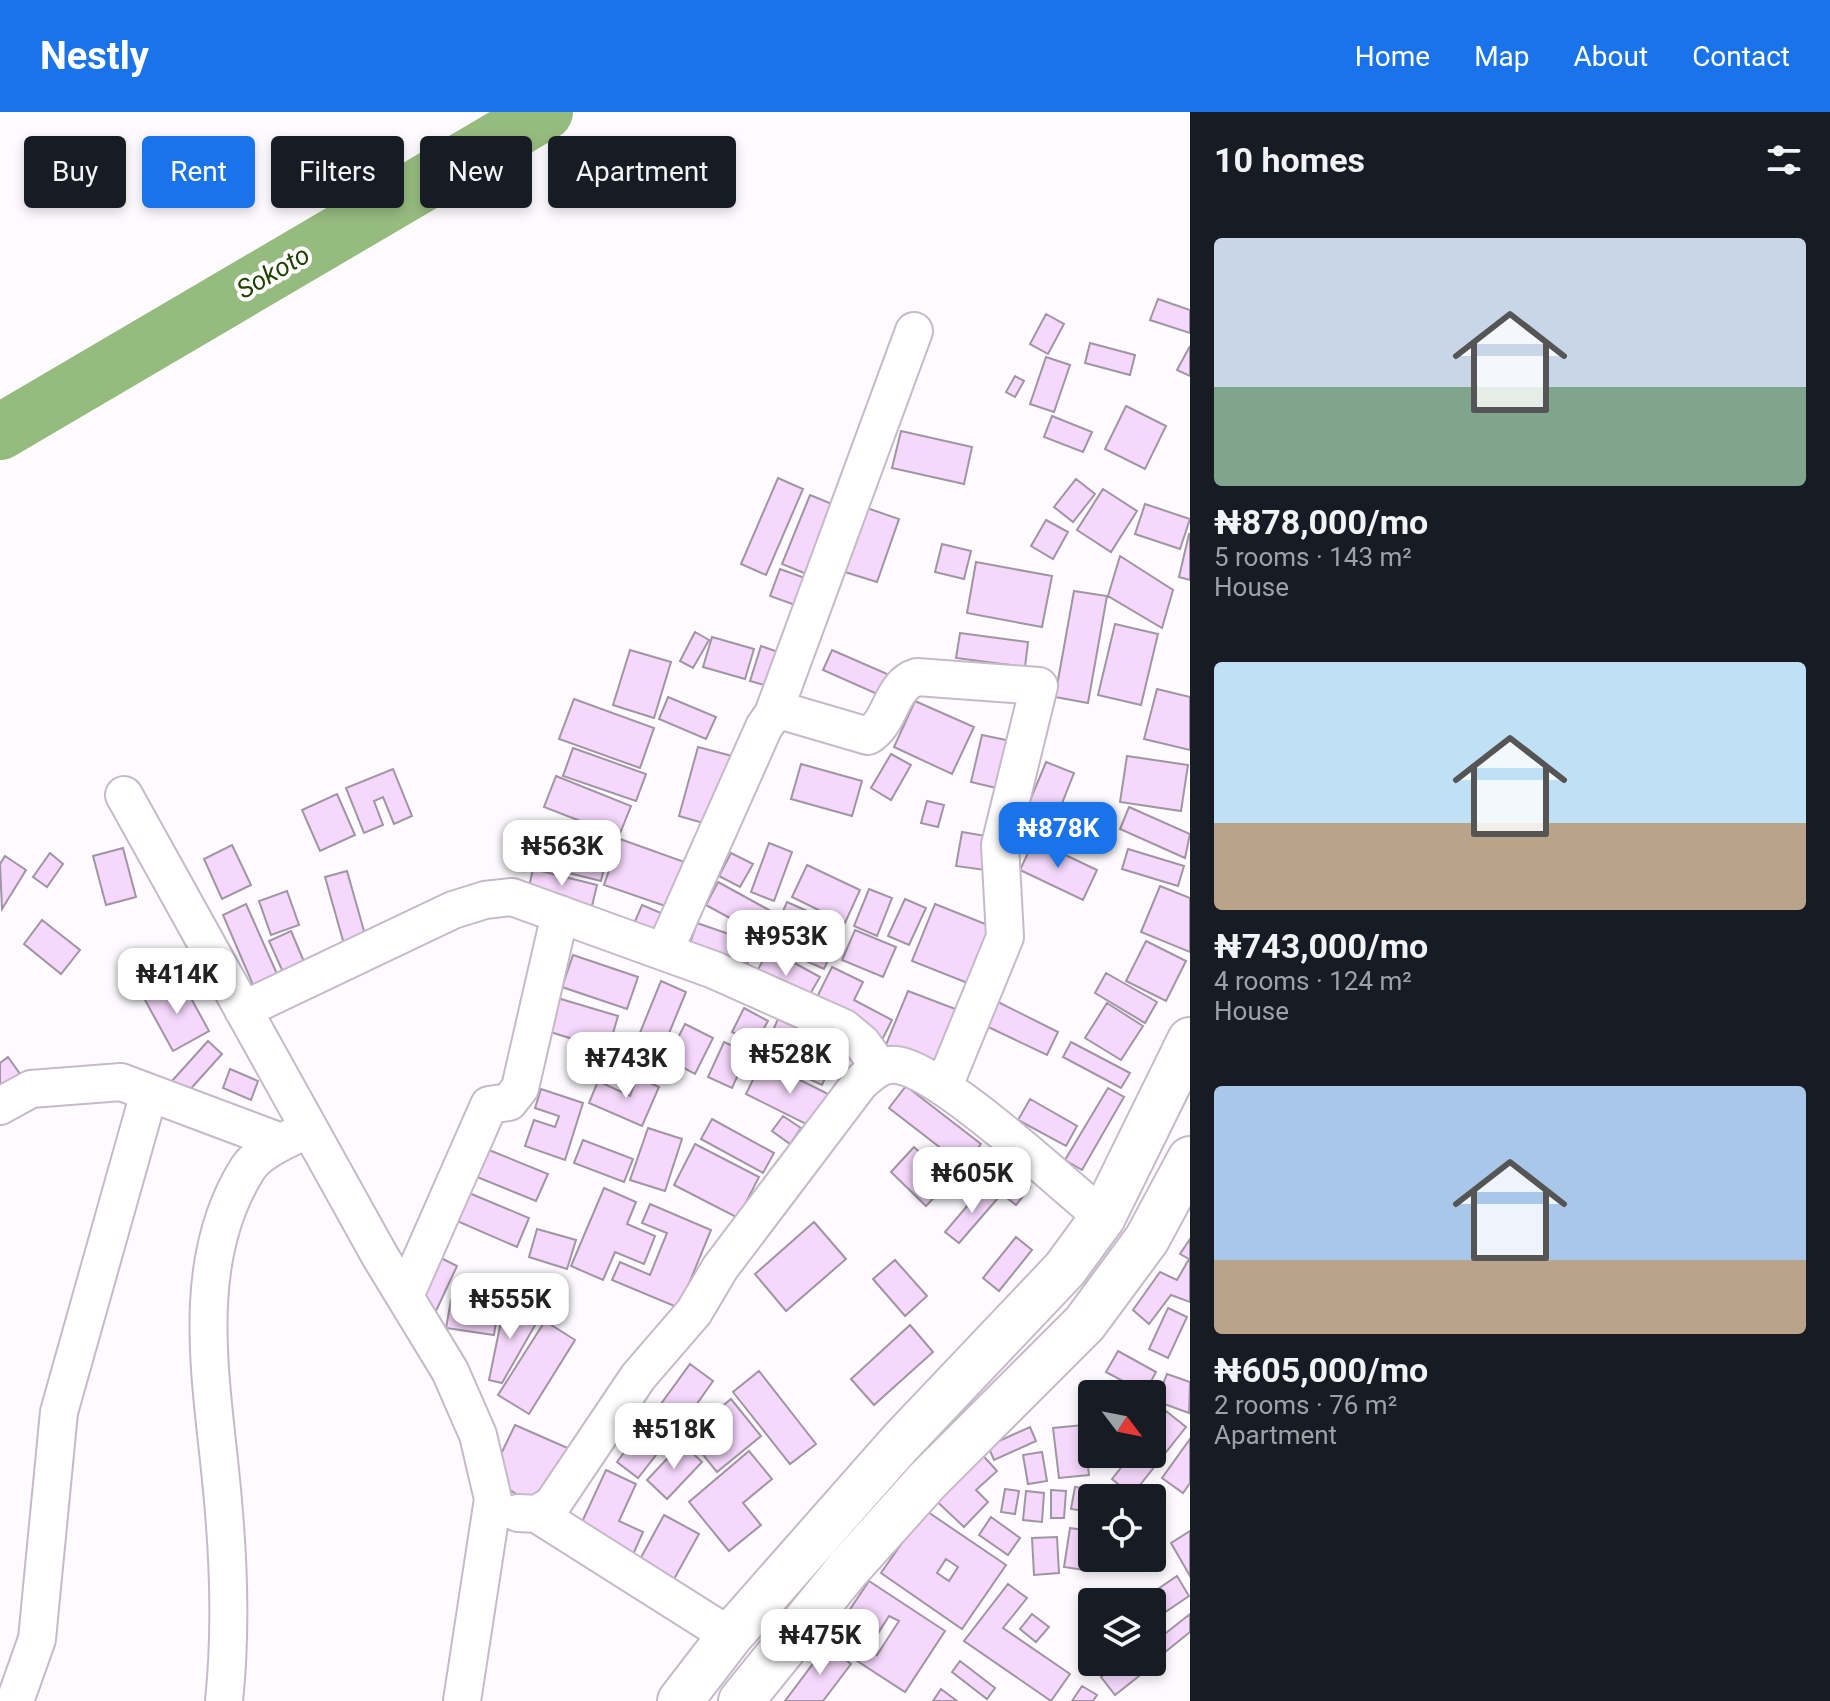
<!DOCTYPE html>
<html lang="en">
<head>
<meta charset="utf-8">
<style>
	:root { --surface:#171b24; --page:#242831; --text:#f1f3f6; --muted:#9ea1a6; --accent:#1a73e8 }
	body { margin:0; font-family:Roboto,sans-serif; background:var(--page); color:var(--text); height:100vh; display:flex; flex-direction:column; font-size:30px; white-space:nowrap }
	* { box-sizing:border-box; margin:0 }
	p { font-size:26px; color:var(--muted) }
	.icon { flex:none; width:44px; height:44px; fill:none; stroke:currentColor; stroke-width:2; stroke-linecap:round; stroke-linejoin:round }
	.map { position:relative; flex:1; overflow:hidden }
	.sheet { display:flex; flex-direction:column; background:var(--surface); width:640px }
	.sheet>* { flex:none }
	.hud { position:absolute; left:24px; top:24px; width:760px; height:72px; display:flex; gap:16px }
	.needle { width:52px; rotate:122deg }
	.buttons { position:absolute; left:1078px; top:1268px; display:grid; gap:16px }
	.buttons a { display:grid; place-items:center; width:88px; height:88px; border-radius:8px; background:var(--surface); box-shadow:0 4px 12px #0003; font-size:40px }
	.price { position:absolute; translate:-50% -68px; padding:0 18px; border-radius:16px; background:#fff; color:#222; font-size:26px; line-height:52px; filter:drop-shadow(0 2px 4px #0008) }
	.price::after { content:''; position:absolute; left:50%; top:48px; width:24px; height:18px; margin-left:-12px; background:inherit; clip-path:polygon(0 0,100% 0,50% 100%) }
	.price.on { background:var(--accent); color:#fff }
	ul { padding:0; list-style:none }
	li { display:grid; align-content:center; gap:16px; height:424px; padding:0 24px }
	li span { display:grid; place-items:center; height:248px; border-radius:8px; color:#555 }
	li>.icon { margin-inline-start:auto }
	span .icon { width:144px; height:144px; fill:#fffc; stroke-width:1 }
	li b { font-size:34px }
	h2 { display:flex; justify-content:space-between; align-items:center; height:96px; padding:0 24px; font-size:34px }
	.pill { padding:0 28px; border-radius:8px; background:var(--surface); box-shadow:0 4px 12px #0003; font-size:28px; line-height:72px }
	.pill.on { background:var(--accent); color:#fff }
	header { display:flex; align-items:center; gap:48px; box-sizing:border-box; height:112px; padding:0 40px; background:var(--accent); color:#fff }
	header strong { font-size:38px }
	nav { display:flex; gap:44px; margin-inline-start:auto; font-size:28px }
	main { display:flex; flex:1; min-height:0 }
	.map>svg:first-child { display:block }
</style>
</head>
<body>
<header>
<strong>Nestly</strong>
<nav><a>Home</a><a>Map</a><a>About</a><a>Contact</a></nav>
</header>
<main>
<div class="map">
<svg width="1190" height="1589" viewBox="0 0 1190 1589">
	<rect width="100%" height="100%" fill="#fdfbfe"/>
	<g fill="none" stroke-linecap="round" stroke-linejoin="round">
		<path stroke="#96bb7f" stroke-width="56" d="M0 320 545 0"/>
	</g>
	<path fill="#f5d8fb" stroke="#a095a3" stroke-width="2" fill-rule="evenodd" d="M1158 187 1190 198V221L1150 208Z
		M1046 202 1064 212 1048 242 1030 232Z
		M1090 231 1135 243 1130 263 1085 251Z
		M1190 234V264L1177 258Z
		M1046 245 1070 253 1054 300 1030 292Z
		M1015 264 1024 269 1015 285 1006 280Z
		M1126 294 1166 314 1145 357 1105 337Z
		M1052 304 1092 320 1083 340 1044 325Z
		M901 319 972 335 964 372 892 356Z
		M778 366 803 377 766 463 741 452Z
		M1076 367 1095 382 1073 410 1054 395Z
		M1103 377 1137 399 1111 440 1077 418Z
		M810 383 837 394 809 463 782 452Z
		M1145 392 1190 407 1180 437 1135 422Z
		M867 396 899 407 877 470 845 460Z
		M1046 408 1068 420 1053 447 1031 434Z
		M1189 422H1190V468L1179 465Z
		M942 432 971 439 964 467 935 460Z
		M1120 444 1173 478 1162 516 1108 484Z
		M976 450 1052 464 1042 515 967 501Z
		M780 457 805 466 795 493 770 484Z
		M1074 479 1107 484 1088 591 1055 585Z
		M1115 512 1158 522 1141 593 1098 583Z
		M695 520 709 528 693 556 680 549Z
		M960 521 1028 530 1025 555 956 546Z
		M712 525 754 537 745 567 703 555Z
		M761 534 781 541 771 575 750 569Z
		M630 538 671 550 654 606 613 593Z
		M832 538 894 565 884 585 823 558Z
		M1157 577 1190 585V638L1144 627Z
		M668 585 716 605 706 627 659 607Z
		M574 587 654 616 640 656 559 627Z
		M915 589 974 615 952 662 894 635Z
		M982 623 1020 631 1009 679 971 670Z
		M698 635 736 645 717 715 679 704Z
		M573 636 646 662 636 689 563 664Z
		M891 642 911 653 891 688 871 676Z
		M1127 644 1188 653 1181 699 1120 690Z
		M1046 650 1074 661 1053 714 1024 703Z
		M801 652 862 669 852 704 791 687Z
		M393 657 412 704 394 712 383 685 374 689 383 713 364 721 346 676Z
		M556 664 631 694 619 724 544 695Z
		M337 682 355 723 320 739 302 698Z
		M927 689 944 693 938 715 921 711Z
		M1129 695 1190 722 1185 746 1120 717Z
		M962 720 998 726 992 759 956 754Z
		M594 722 611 727 601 769 532 752 539 724 590 737Z
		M620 727 690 752 674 797 604 773Z
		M1034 728 1097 758 1083 788 1020 758Z
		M769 731 792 740 774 789 751 780Z
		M232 733 251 773 222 787 204 747Z
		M123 736 136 785 106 793 93 744Z
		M1128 737 1184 754 1178 774 1122 757Z
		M50 741 63 752 47 775 33 765Z
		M731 741 753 752 740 775 719 764Z
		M5 744 26 758 2 797 0 752Z
		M807 753 860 778 845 811 792 785Z
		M533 757 597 773 592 794 528 779Z
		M347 759 366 826 344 832 325 765Z
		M718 770 769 798 757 821 706 793Z
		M1160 774 1190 786V840L1141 820Z
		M869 777 892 786 877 824 854 814Z
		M287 779 299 813 271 823 259 789Z
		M905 787 926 796 909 833 888 824Z
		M787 790 843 815 824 857 768 832Z
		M246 792 281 871 257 882 223 803Z
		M935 792 998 817 975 874 912 849Z
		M642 793 661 801 653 822 633 814Z
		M42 808 80 838 61 862 24 832Z
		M697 811 755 831 743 863 686 843Z
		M855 818 896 835 883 865 842 848Z
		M291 819 308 859 287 869 269 829Z
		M1146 829 1186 849 1166 889 1126 869Z
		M769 837 820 865 803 894 753 867Z
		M573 843 638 865 627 897 562 875Z
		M832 855 863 870 854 888 892 908 880 932 811 897Z
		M1106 861 1157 890 1145 911 1095 881Z
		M181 868 209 919 173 939 145 888Z
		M661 869 686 880 658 948 633 938Z
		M908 879 966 901 941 963 883 940Z
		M554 885 618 904 608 938 544 918Z
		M996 889 1058 920 1047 943 984 913Z
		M1107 891 1143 914 1121 948 1085 926Z
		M744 896 768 909 755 932 732 920Z
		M778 907 839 935 822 973 761 945Z
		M685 912 713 926 695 962 667 947Z
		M208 929 222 942 186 982 172 969Z
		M724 930 748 941 732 976 708 965Z
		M1071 930 1130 961 1121 976 1063 945Z
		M8 945 23 966 0 983V951Z
		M762 949 834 985 818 1018 746 982Z
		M230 957 258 969 251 988 223 976Z
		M637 965 659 975 642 1014 589 991 598 969 630 984Z
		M906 974 981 1032 964 1054 889 996Z
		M1108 976 1124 985 1082 1058 1065 1048Z
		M541 977 583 991 565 1048 525 1034 534 1008 555 1015 559 1004 535 996Z
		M1030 987 1077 1014 1066 1034 1018 1008Z
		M783 1004 801 1016 790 1032 772 1019Z
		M712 1007 774 1041 763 1061 701 1027Z
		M648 1016 682 1027 665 1079 630 1068Z
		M583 1028 633 1047 624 1070 574 1051Z
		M695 1032 759 1065 738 1106 674 1073Z
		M914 1035 950 1069 926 1094 891 1060Z
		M489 1038 548 1062 536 1089 477 1065Z
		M987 1041 1030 1075 1016 1093 973 1059Z
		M984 1074 998 1086 959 1131 945 1120Z
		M604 1076 636 1090 627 1112 655 1124 644 1152 615 1140 603 1168 571 1154Z
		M469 1081 529 1106 517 1135 457 1109Z
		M650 1092 711 1118 679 1196 612 1168 620 1150 650 1163 667 1121 642 1111Z
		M814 1110 846 1147 786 1199 755 1162Z
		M537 1117 576 1128 567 1157 529 1145Z
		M1016 1125 1032 1138 999 1179 983 1166Z
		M1190 1127V1190L1171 1183 1149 1212 1133 1198 1160 1160 1177 1168 1189 1147 1180 1142Z
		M437 1144 457 1154 436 1199 415 1190Z
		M895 1148 927 1184 905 1204 873 1167Z
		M451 1188 498 1196 494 1223 446 1216Z
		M505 1190 538 1208 502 1271 489 1268Z
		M1168 1196 1187 1205 1168 1246 1149 1237Z
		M545 1209 575 1228 529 1302 498 1283Z
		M910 1213 933 1240 874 1293 851 1267Z
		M1118 1239 1156 1260 1145 1281 1106 1260Z
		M690 1252 713 1269 682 1313 658 1296Z
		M759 1259 816 1332 790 1352 733 1280Z
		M1167 1262 1190 1270 1189 1301 1156 1289Z
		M1111 1269 1128 1282H1102Z
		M731 1287 761 1324 717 1360 687 1323Z
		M1166 1299 1186 1315 1132 1383 1112 1367 1132 1342H1152V1316Z
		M652 1303 674 1320 638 1366 617 1350Z
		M515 1313 579 1341 542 1399 490 1365Z
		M1083 1313 1089 1363 1059 1366 1053 1316Z
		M1030 1315 1036 1329 994 1348 988 1334Z
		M1190 1327V1371L1183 1381 1162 1366Z
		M682 1331 702 1350 667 1387 647 1368Z
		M978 1338 997 1359 976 1378 988 1390 964 1415 930 1383Z
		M749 1339 772 1367 743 1391 761 1413 729 1439 689 1390Z
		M1042 1340 1047 1369 1028 1372 1023 1343Z
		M606 1358 636 1372 619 1409 643 1420 631 1447 576 1423Z
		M1075 1375 1119 1382 1118 1386H1092V1400L1071 1397Z
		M1005 1377 1019 1379 1015 1402 1001 1400Z
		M1051 1378 1066 1379 1064 1406H1051Z
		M1026 1379 1044 1381 1042 1410 1023 1408Z
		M925 1398 1006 1453 962 1517 881 1461ZM946 1447 958 1455 949 1469 937 1461Z
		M664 1403 699 1422 673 1469 638 1451Z
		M991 1405 1020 1426 1008 1443 979 1423Z
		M1070 1416 1092 1419 1091 1459 1064 1455Z
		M1190 1419V1464L1171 1431Z
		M1057 1425 1059 1461 1034 1463 1032 1426Z
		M1177 1464 1189 1484 1152 1509V1490H1139Z
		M869 1469 945 1519 905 1580 828 1530ZM889 1504 899 1509 877 1543 868 1537Z
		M1008 1472 1027 1486 1003 1516 1070 1562 1051 1589 964 1529Z
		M1032 1502 1049 1515 1036 1530 1020 1517Z
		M1190 1502V1520L1159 1545 1152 1532Z
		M827 1533 851 1552 823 1589H785Z
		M960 1549 995 1576 987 1587 952 1560Z
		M1121 1550H1128L1139 1564 1115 1583 1101 1565Z
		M1082 1574 1097 1583 1093 1589H1072Z
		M941 1577 957 1589H933Z"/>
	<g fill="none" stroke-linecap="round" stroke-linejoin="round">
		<g stroke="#c5bac8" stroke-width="40">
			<path id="minor" d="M773 602 786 600 868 624C892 610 890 573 917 565L1039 574 1000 733 1005 825 944 974
				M124 683 380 1144 450 1259 478 1323 493 1387 462 1589
				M664 840 764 615 773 602 914 219
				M243 898 453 798 485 788 512 785 714 858 844 916 862 931 879 955
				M0 994 31 977 121 970 281 1030
				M405 1184 489 993 509 990 520 976 560 802
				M518 1401 537 1402 730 1524
				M537 1402 552 1393 638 1265 694 1200 720 1156 860 971C871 961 881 951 897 953 942 959 1062 1072 1103 1105
				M15 1589 37 1527 59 1300 149 981
				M224 1589C231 1522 229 1455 223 1389 214 1280 185 1155 248 1056 260 1038 290 1026 309 1017"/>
		</g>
		<g stroke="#c5bac8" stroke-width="48">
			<path id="tertiary" d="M680 1589 730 1524 900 1331 1065 1157 1103 1105 1190 928
				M741 1589 847 1458 927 1369 1085 1211 1147 1127 1190 1047"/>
		</g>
		<use href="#minor" stroke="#fff" stroke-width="36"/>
		<use href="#tertiary" stroke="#fff" stroke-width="44"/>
	</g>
	<g text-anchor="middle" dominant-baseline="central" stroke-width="8" stroke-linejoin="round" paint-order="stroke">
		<g font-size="26" font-style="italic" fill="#204200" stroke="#fff">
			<text transform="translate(273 160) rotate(-30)">Sokoto</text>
		</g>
	</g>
</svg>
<div class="buttons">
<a><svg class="needle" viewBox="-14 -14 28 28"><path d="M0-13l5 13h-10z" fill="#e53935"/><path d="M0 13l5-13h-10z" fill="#9ea1a6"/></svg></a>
<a><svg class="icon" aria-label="locate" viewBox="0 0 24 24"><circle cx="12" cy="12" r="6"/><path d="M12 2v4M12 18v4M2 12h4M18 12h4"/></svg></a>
<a><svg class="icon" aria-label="layers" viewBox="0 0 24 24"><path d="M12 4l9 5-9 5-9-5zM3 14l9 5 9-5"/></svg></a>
</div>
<b class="price on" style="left:1058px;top:758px">₦878K</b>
<b class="price" style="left:562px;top:776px">₦563K</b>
<b class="price" style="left:786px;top:866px">₦953K</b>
<b class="price" style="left:177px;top:904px">₦414K</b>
<b class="price" style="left:790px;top:984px">₦528K</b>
<b class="price" style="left:626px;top:988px">₦743K</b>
<b class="price" style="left:972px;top:1103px">₦605K</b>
<b class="price" style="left:510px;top:1229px">₦555K</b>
<b class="price" style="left:674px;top:1359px">₦518K</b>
<b class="price" style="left:820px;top:1565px">₦475K</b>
<div class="hud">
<a class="pill">Buy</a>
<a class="pill on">Rent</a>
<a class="pill">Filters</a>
<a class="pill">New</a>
<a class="pill">Apartment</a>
</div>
</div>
<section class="sheet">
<h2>10 homes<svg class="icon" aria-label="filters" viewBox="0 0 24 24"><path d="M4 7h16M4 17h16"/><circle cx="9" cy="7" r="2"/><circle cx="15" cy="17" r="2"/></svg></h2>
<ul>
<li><span style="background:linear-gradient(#c9d6e8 60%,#7fa58c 0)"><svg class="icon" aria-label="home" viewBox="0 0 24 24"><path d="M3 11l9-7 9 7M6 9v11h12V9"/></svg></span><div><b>₦878,000/mo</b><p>5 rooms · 143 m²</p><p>House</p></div></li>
<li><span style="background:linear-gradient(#bfe0f5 65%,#b9a48a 0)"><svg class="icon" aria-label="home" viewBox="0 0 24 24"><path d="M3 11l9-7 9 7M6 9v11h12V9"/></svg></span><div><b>₦743,000/mo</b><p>4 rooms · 124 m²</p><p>House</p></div></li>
<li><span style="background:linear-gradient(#a9c7e8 70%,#b9a48a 0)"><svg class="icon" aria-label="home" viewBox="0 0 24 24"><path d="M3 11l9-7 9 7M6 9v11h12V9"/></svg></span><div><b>₦605,000/mo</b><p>2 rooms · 76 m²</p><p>Apartment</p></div></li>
</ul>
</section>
</main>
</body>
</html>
